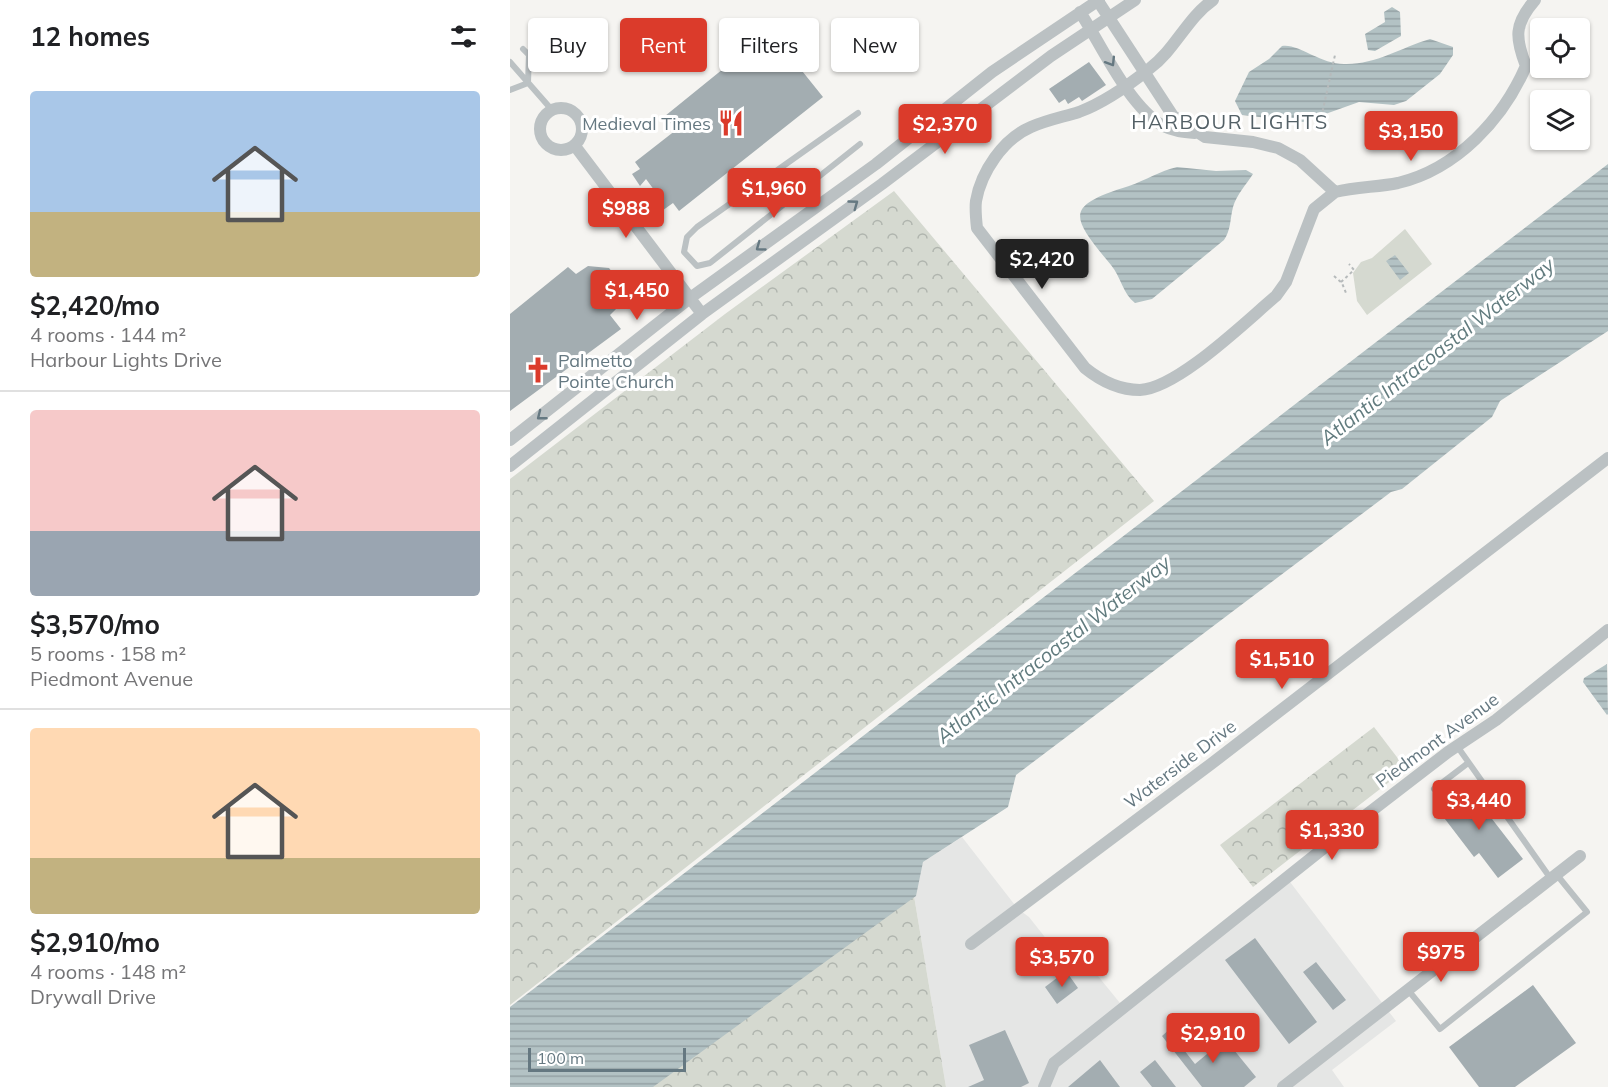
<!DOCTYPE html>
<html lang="en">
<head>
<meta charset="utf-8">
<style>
	:root { --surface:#fff; --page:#f6f6f6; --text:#202124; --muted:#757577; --line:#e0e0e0; --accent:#db3b2b }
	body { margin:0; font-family:Mulish,sans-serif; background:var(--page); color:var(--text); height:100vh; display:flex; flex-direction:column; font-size:22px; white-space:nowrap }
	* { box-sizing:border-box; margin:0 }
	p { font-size:20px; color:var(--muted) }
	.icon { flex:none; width:33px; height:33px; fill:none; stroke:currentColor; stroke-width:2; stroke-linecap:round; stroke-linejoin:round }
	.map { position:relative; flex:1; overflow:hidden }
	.drawer { display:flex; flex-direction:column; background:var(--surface); width:510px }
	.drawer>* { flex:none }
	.banner { position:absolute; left:18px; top:18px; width:570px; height:54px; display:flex; gap:12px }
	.buttons { position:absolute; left:1020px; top:18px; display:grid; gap:12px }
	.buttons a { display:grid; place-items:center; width:60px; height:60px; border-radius:6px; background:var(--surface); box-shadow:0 2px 4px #0004; font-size:30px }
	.scale { position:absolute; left:18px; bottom:15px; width:158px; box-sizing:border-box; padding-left:6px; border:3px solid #657881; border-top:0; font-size:16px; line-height:21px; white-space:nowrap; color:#657881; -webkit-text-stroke:4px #fff; paint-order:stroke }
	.price { position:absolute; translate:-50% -51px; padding:0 14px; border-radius:6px; background:var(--accent); color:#fff; font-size:20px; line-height:39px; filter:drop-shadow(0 2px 3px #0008) }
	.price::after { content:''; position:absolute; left:50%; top:36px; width:18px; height:14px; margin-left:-9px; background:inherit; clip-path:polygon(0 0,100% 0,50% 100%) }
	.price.selected { background:#222; color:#fff }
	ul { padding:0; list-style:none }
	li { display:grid; align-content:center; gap:12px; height:318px; padding:0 30px }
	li+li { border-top:2px solid var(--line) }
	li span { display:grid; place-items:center; height:186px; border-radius:6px; color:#555 }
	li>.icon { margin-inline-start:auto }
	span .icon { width:108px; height:108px; fill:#fffc; stroke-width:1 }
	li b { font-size:26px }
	h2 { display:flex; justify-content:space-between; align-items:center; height:72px; padding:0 30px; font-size:26px }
	.tag { padding:0 21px; border-radius:6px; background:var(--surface); box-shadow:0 2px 4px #0004; font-size:21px; line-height:54px }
	.tag.selected { background:var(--accent); color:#fff }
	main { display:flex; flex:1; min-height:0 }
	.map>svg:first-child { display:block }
</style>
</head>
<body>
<main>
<section class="drawer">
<h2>12 homes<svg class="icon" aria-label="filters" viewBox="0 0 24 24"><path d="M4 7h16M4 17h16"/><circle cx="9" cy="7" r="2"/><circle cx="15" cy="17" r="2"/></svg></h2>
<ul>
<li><span style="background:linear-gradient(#a9c7e8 65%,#c2b280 0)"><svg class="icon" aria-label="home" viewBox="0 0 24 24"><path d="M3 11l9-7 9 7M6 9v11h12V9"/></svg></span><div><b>$2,420/mo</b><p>4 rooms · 144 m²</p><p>Harbour Lights Drive</p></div></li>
<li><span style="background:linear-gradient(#f6c9c9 65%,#9aa5b1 0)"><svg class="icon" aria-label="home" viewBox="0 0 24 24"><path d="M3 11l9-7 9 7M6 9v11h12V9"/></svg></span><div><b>$3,570/mo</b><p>5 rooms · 158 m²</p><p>Piedmont Avenue</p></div></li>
<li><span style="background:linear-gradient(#ffd9b3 70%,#c2b280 0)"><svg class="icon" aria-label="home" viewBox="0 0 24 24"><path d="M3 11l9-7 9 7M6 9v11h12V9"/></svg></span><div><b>$2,910/mo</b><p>4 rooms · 148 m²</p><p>Drywall Drive</p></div></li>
</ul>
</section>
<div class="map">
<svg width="1098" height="1087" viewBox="0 0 1098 1087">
	<defs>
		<pattern id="forest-crowns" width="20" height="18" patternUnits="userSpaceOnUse" patternTransform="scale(1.5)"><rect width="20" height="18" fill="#d5d9d0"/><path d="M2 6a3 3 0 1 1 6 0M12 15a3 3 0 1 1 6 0" fill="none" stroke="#b0b5ae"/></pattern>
		<pattern id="water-rules" width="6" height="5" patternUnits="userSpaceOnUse" patternTransform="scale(1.5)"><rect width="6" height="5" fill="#b3c2c4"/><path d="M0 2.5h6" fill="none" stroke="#95a2a5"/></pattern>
	</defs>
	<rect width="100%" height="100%" fill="#f5f4f1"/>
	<path fill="#e5e6e5" d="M452 837 508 909 519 917 557 965 571 955 614 1008 777 878 886 1021 822 1070 834 1087H436L403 890 413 862Z"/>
	<path fill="url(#forest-crowns)" d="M384 191 644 501 0 1005V479L215 314Z
		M864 727 896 769 743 887 710 845Z
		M403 890 436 1087H136Z"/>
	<path fill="#d5d9d0" d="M895 229 922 264 857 315 847 301 843 273 851 262 862 258Z"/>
	<path fill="url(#water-rules)" d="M882 7 890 12 891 36 865 51 858 50 855 34 875 22 874 12Z
		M920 39 943 47V55L930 74 896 101 884 105 849 102 793 122 732 115 725 101 739 72 759 59 772 46C788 43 810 64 834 64 865 65 890 48 920 39Z
		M1098 164V331L990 401 982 417 892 489 881 492 506 775 498 807 413 862 406 896 143 1087H0V1007Z
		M667 167 706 171 736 170 743 174C736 185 727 194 723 207 720 219 721 230 714 240L642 299 625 303C613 294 611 277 601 265 560 216 554 206 619 186 636 180 650 171 667 167Z
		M885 255 899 273 890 280 876 261Z
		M1097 664 1098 714 1097 715 1073 682 1074 678Z"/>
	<path fill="#a3adb1" d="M260 31 313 97 169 211 163 203 149 213 141 204 150 198 136 179 130 186 122 174 130 169 125 162 166 130 155 116Z
		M579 62 596 85 572 101 569 97 558 104 555 99 549 103 539 89Z
		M78 266 99 268 114 287 111 304 100 315 111 329 0 411V314L58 267 66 274Z
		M955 784 1013 859 988 878 969 853 964 857 925 806Z
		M745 938 807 1022 779 1044 715 960Z
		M806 962 836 1000 823 1010 793 972Z
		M556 971 568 988 547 1004 535 987Z
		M1023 985 1066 1043 1005 1087H969L939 1047Z
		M662 1027 678 1047 674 1050 685 1064 715 1039 746 1077 734 1087H692L652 1036Z
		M495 1030 519 1083 511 1087H458L474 1080 459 1045Z
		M590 1060 610 1087H558Z
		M645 1060 666 1087H642L630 1072Z"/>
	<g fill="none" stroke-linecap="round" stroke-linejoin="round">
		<path stroke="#b6babb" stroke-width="2" stroke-dasharray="3 3" stroke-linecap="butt" d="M810 123 825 55
			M824 276 832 283 836 293
			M831 282 844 270 839 264"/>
		<path stroke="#bbc1c3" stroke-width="6" d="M13 49 19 55 18 82
			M0 62 42 110
			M0 90 18 83
			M348 113 187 227 177 237 174 252 187 266 200 263 350 144
			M947 746 1041 879
			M924 789 958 763
			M898 990 930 1029 1077 912 1047 875"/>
		<path stroke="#bbc1c3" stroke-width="12" d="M703 0C677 18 665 50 639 69 619 85 593 103 569 112 553 117 537 120 521 127 493 139 471 172 466 201 465 209 466 219 467 228L575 368C591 381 608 390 630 390 668 388 736 321 766 296L776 282 804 209 825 192
			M588 1 663 116 695 137 743 142 768 148 790 160 825 192C846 187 868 187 888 183 947 169 993 119 1016 66 1005 38 1004 24 1025 0
			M570 12C592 46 618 105 653 126 663 131 674 132 685 133
			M30 129a21 21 0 1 1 42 0a21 21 0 1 1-42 0Z
			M65 146 192 314
			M0 440 180 298 366 164 482 72 589 0
			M0 466 192 314 372 184 541 56 625 0
			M461 944 701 764 1098 458
			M534 1087 544 1063 834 832 938 752 986 720 1098 630
			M773 1087 1070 856"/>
	</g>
	<defs><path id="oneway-chevron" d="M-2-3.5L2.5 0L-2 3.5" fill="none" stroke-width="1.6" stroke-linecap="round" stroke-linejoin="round" transform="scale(1.5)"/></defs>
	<g stroke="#657881">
		<use href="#oneway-chevron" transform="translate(601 62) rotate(58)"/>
		<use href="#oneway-chevron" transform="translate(344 204) rotate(-36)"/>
		<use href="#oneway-chevron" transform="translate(250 247) rotate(144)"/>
		<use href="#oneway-chevron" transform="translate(31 416) rotate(142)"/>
	</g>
	<defs>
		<g id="restaurant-bare" transform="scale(2.07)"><path d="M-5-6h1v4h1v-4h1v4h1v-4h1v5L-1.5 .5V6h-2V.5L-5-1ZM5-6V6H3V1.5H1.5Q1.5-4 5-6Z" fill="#db3b2b" stroke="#fff" stroke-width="2.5" paint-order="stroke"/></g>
		<g id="church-bare" transform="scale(2.07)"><path d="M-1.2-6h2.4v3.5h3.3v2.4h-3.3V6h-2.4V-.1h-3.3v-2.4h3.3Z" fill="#db3b2b" stroke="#fff" stroke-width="2.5" paint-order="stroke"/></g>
	</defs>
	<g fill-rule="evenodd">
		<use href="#restaurant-bare" x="221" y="123"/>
		<use href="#church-bare" x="28" y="370"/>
	</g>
	<g text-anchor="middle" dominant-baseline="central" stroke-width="6" stroke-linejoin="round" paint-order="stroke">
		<g font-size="18" fill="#657881" stroke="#fff" text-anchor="end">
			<text x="201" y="123">Medieval Times</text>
			<text x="48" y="360" text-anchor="start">Palmetto<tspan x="48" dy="21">Pointe Church</tspan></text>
		</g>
		<g font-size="18" fill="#657881" stroke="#fff">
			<text transform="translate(927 740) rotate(-36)">Piedmont Avenue</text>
			<text transform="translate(670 764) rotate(-37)">Waterside Drive</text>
		</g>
		<g font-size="20" letter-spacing="1.5" fill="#536066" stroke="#fff">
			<text x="720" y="121">HARBOUR LIGHTS</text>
		</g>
		<g font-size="20" font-style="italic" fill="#617b7e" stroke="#fff">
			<text transform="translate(927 351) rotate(-38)">Atlantic Intracoastal Waterway</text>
			<text transform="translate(543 649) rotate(-38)">Atlantic Intracoastal Waterway</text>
		</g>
	</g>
</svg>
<div class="buttons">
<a><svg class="icon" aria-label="locate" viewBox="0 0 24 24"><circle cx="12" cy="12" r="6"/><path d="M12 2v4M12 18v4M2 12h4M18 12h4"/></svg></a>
<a><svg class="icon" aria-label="layers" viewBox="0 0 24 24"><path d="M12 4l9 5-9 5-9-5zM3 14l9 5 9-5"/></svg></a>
</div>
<div class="scale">100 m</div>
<b class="price" style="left:435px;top:155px">$2,370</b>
<b class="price" style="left:901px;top:162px">$3,150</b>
<b class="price" style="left:264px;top:219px">$1,960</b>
<b class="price" style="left:116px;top:239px">$988</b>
<b class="price selected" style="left:532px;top:290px">$2,420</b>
<b class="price" style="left:127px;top:321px">$1,450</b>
<b class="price" style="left:772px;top:690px">$1,510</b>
<b class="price" style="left:969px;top:831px">$3,440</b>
<b class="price" style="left:822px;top:861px">$1,330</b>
<b class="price" style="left:931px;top:983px">$975</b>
<b class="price" style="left:552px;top:988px">$3,570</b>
<b class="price" style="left:703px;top:1064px">$2,910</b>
<div class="banner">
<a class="tag">Buy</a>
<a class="tag selected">Rent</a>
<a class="tag">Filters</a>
<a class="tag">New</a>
</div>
</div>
</main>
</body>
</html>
